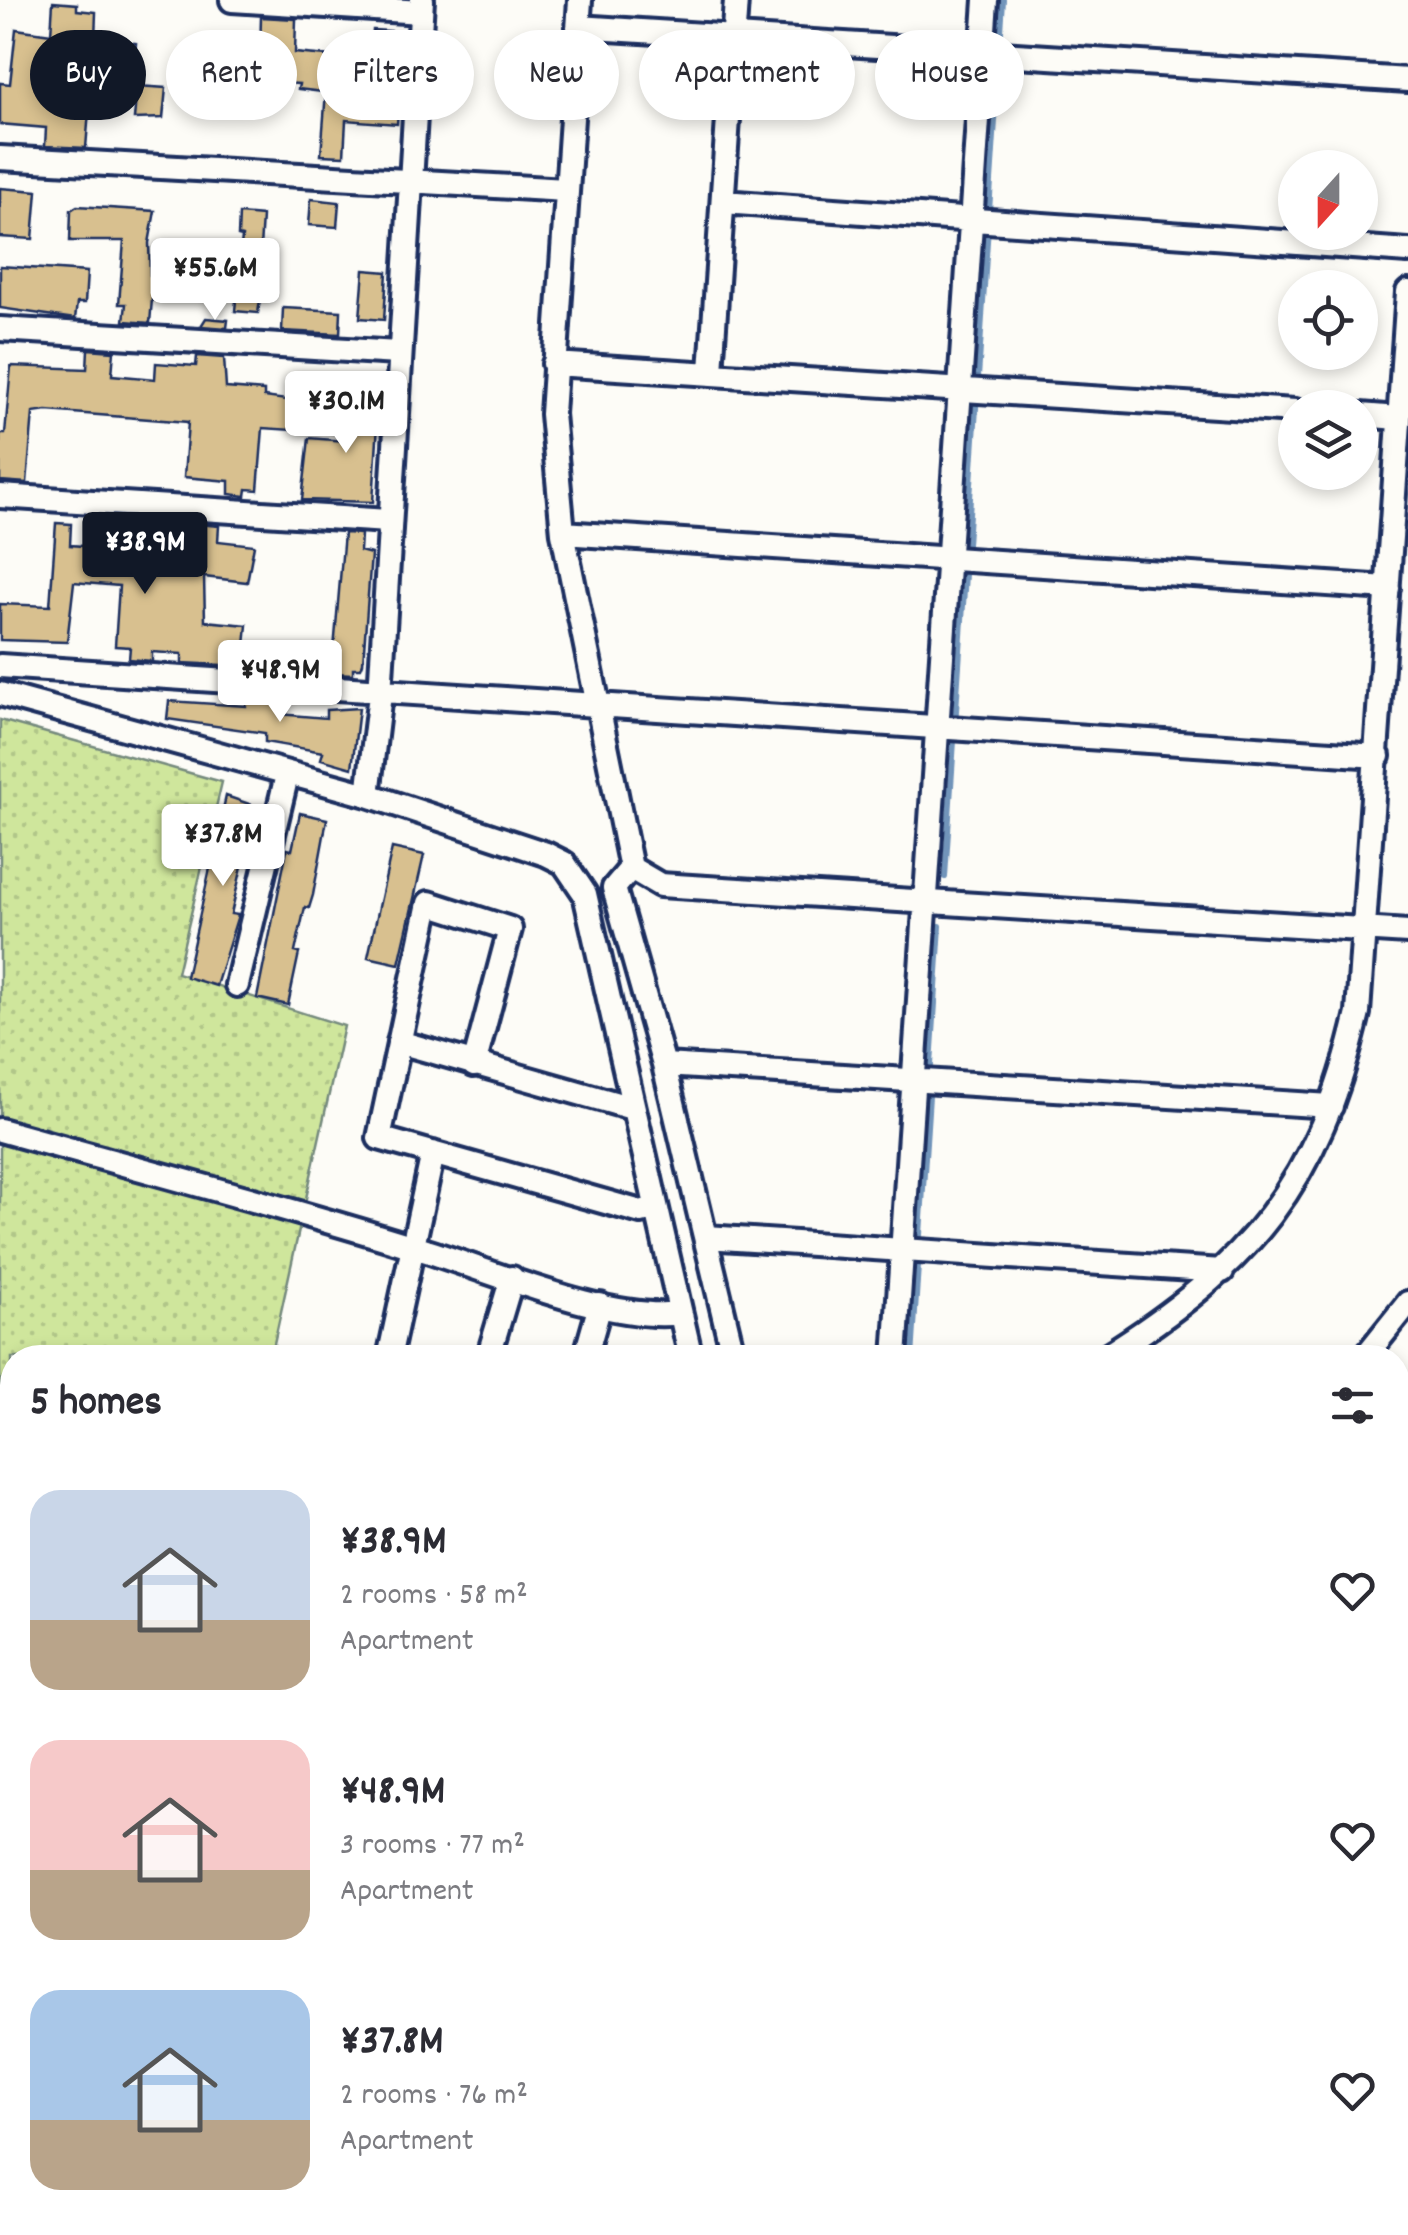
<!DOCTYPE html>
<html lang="en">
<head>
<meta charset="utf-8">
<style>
	:root { --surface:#fff; --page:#f7f7f7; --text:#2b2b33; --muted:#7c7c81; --accent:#111827 }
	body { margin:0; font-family:Dekko,sans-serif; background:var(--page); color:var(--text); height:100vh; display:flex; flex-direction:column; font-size:38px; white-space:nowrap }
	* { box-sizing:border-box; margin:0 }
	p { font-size:32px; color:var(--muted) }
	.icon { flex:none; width:55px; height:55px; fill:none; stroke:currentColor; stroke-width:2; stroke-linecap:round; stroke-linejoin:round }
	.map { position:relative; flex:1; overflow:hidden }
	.sheet { position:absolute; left:0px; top:1345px; width:1410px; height:890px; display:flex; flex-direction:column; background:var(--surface); border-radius:40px 40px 0 0; box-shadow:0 5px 15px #0003 }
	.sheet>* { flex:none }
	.banner { position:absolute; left:30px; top:30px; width:1350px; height:90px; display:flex; gap:20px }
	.needle { width:65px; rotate:201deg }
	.buttons { position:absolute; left:1278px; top:150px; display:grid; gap:20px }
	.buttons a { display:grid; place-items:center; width:100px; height:100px; border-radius:50%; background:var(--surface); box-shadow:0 5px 15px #0003; font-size:50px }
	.price { position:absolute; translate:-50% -85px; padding:0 22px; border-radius:10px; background:#fff; color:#222; font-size:32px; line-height:65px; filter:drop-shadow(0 2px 5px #0008) }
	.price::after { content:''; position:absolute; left:50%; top:60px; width:30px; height:22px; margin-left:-15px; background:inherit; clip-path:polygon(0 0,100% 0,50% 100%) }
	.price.current { background:var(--accent); color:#fff }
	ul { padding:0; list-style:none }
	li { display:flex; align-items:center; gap:30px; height:250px; padding:0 30px }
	li span { display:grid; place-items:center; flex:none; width:280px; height:200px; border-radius:30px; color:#555 }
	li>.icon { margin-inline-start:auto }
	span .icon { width:120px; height:120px; fill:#fffc; stroke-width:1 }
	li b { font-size:42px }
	h2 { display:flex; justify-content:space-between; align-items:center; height:120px; padding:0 30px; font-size:42px }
	.pill { padding:0 35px; border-radius:45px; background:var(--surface); box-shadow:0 5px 15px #0003; font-size:35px; line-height:90px }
	.pill.current { background:var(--accent); color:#fff }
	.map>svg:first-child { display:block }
</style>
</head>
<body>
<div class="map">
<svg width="1408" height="2235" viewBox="0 0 1408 2235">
	<defs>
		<pattern id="garden-dots" width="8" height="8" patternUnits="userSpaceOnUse" patternTransform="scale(2.5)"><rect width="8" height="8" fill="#cfe69c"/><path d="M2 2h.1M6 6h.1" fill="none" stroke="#b1c689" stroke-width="1.8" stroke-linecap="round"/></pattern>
	</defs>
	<rect width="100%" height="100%" fill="#fdfcf7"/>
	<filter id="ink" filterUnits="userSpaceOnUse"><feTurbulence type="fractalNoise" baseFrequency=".01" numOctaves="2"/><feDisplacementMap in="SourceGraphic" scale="20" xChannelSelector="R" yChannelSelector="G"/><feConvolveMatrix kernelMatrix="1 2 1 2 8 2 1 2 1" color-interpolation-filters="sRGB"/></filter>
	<g filter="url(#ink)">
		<path fill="url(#garden-dots)" stroke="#758a7d" stroke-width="2.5" d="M0 720 222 782 177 973 344 1026 271 1357 12 1358V1945L0 1941Z"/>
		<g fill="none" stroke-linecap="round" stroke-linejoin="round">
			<path stroke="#7194ba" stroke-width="6" d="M1000 47 1003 0
				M945 877 999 60
				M912 1358 940 926
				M1051 2222 1054 2235"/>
		</g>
		<path fill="#d8c08f" stroke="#1b2f5e" stroke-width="2.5" d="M53 2 77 4V10L96 12 95 39 136 43 133 77 92 74 86 148 45 146 46 128 0 124V83L10 84 16 29 51 34Z
			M261 17 296 19 295 53 327 56 323 92 298 89 299 84 265 82 258 89 178 80 180 55 229 59V53L260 51Z
			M373 30 404 32 397 124 346 120 344 156 321 155 327 79 369 82Z
			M137 86 166 88 163 118 134 119Z
			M0 188 37 191 33 239 0 237Z
			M311 199 339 202 337 227 309 225Z
			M77 206 155 211 149 243 150 275 154 276 150 323 124 321 126 304H119L124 241H70L71 210Z
			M239 214 262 216 260 249 268 250 258 313 235 311 242 237 238 236Z
			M0 266 87 272 85 303H77L75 319 0 308Z
			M364 270 387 272 384 320 360 318Z
			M283 308 341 311 340 334 282 331Z
			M206 318 228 320 227 328 201 326Z
			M88 349 114 351 112 375 155 379 156 363 196 366 197 356 224 358 226 388 264 391V397L294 401 292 430 263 428 258 490 247 489 246 496 229 494V481L184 477 188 422 47 411 33 413 27 483 0 481V434H5L11 366 87 369Z
			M350 390 380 392 373 502 302 500 309 438 345 441Z
			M56 523 71 524 70 545 166 552 167 539 184 541 187 523 219 526 218 541 254 545 247 582 204 577 205 621 247 625 243 666 182 663V654L152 652V661L129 659 130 647 115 646 119 586 74 582 67 642 0 640V604L50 606Z
			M344 533 361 534 360 551 371 554 363 663 361 668H353V674L332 673Z
			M247 697 281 699 280 714 290 715 326 718V710L359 708 352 768 321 759 323 752 265 742V733L167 719 169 701 246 706Z
			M226 796 264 809 254 851 246 849 231 914 238 915 216 986 186 977Z
			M300 813 327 819 313 895 309 908 305 907 295 952 299 953 288 1005 257 998 287 849 292 850Z
			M392 848 424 855 399 964 368 957Z"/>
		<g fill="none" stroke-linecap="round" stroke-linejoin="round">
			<g stroke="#1b2f5e" stroke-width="30">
				<path id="minor" d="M232 0 421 12
					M580 0 552 414 563 533 631 868 660 885 1408 932
					M578 27 1408 80
					M0 158 566 190
					M723 202 1408 251
					M0 329 398 353
					M554 364 1295 411
					M711 371 736 0
					M1360 415 1398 418
					M0 496 388 521
					M563 533 1388 588
					M0 666 1378 756
					M0 694 368 795 546 854 564 863 585 894 691 1358
					M368 795 380 694 422 0
					M631 868 614 888 664 1065 734 1358
					M237 985 287 775
					M399 1042 632 1108
					M474 1065 510 929 429 903 379 1138 641 1212 656 1208
					M664 1065 1331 1106
					M0 1130C139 1169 279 1205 417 1248 487 1269 610 1323 680 1313
					M706 1237 1222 1271
					M389 1358 433 1153
					M488 1358 512 1278
					M585 1358 600 1305
					M895 1358 986 0
					M1103 1358C1250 1266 1319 1183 1358 1013L1408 292
					M1364 1358 1408 1303
					M0 1537 12 1541
					M1398 1546 1408 1538
					M1398 1760 1408 1752
					M0 1951 12 1954
					M1398 1960H1408
					M920 2222 923 2235
					M950 2222 953 2235
					M984 2222 986 2235
					M1094 2222 1095 2235"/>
			</g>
			<use href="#minor" stroke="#fdfcf7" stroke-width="22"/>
			<g stroke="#1b2f5e" stroke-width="10">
				<path id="rail" d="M1398 1813 1408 1806
					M1398 1832 1408 1824
					M775 2235 800 2222
					M807 2235 831 2222"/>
			</g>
			<use href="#rail" stroke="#fdfcf7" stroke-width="6" stroke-dasharray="19" stroke-linecap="butt"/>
		</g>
	</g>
</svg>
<div class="buttons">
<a><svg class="needle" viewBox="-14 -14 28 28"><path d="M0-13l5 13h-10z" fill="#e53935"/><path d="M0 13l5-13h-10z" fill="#7c7c81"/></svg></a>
<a><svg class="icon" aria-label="locate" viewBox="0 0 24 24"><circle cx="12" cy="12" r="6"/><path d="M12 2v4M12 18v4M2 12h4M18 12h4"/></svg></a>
<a><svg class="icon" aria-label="layers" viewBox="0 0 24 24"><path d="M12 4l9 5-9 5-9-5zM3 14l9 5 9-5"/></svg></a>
</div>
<b class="price" style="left:215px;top:323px">¥55.6M</b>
<b class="price" style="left:346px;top:456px">¥30.1M</b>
<b class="price current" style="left:145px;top:597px">¥38.9M</b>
<b class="price" style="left:280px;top:725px">¥48.9M</b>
<b class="price" style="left:223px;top:889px">¥37.8M</b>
<div class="banner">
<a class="pill current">Buy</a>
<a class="pill">Rent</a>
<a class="pill">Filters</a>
<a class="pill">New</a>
<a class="pill">Apartment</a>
<a class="pill">House</a>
</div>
<section class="sheet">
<h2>5 homes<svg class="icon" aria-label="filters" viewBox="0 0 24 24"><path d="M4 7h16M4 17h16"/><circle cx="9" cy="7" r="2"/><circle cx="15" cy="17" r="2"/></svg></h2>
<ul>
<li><span style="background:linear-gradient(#c9d6e8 65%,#b9a48a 0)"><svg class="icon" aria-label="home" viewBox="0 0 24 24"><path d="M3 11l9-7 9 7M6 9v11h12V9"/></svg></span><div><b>¥38.9M</b><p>2 rooms · 58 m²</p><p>Apartment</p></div><svg class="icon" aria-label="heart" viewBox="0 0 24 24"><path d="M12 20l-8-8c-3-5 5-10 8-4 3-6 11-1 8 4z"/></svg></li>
<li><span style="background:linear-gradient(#f6c9c9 65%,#b9a48a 0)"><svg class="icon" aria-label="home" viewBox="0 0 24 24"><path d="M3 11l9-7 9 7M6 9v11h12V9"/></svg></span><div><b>¥48.9M</b><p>3 rooms · 77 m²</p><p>Apartment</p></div><svg class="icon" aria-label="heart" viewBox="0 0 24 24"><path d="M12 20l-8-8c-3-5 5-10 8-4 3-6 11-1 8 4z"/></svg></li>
<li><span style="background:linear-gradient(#a9c7e8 65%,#b9a48a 0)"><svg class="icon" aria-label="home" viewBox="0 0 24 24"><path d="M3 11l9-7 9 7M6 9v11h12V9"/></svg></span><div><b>¥37.8M</b><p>2 rooms · 76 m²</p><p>Apartment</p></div><svg class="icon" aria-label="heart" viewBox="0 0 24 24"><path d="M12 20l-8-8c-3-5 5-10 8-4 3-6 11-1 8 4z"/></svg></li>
</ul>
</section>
</div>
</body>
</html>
